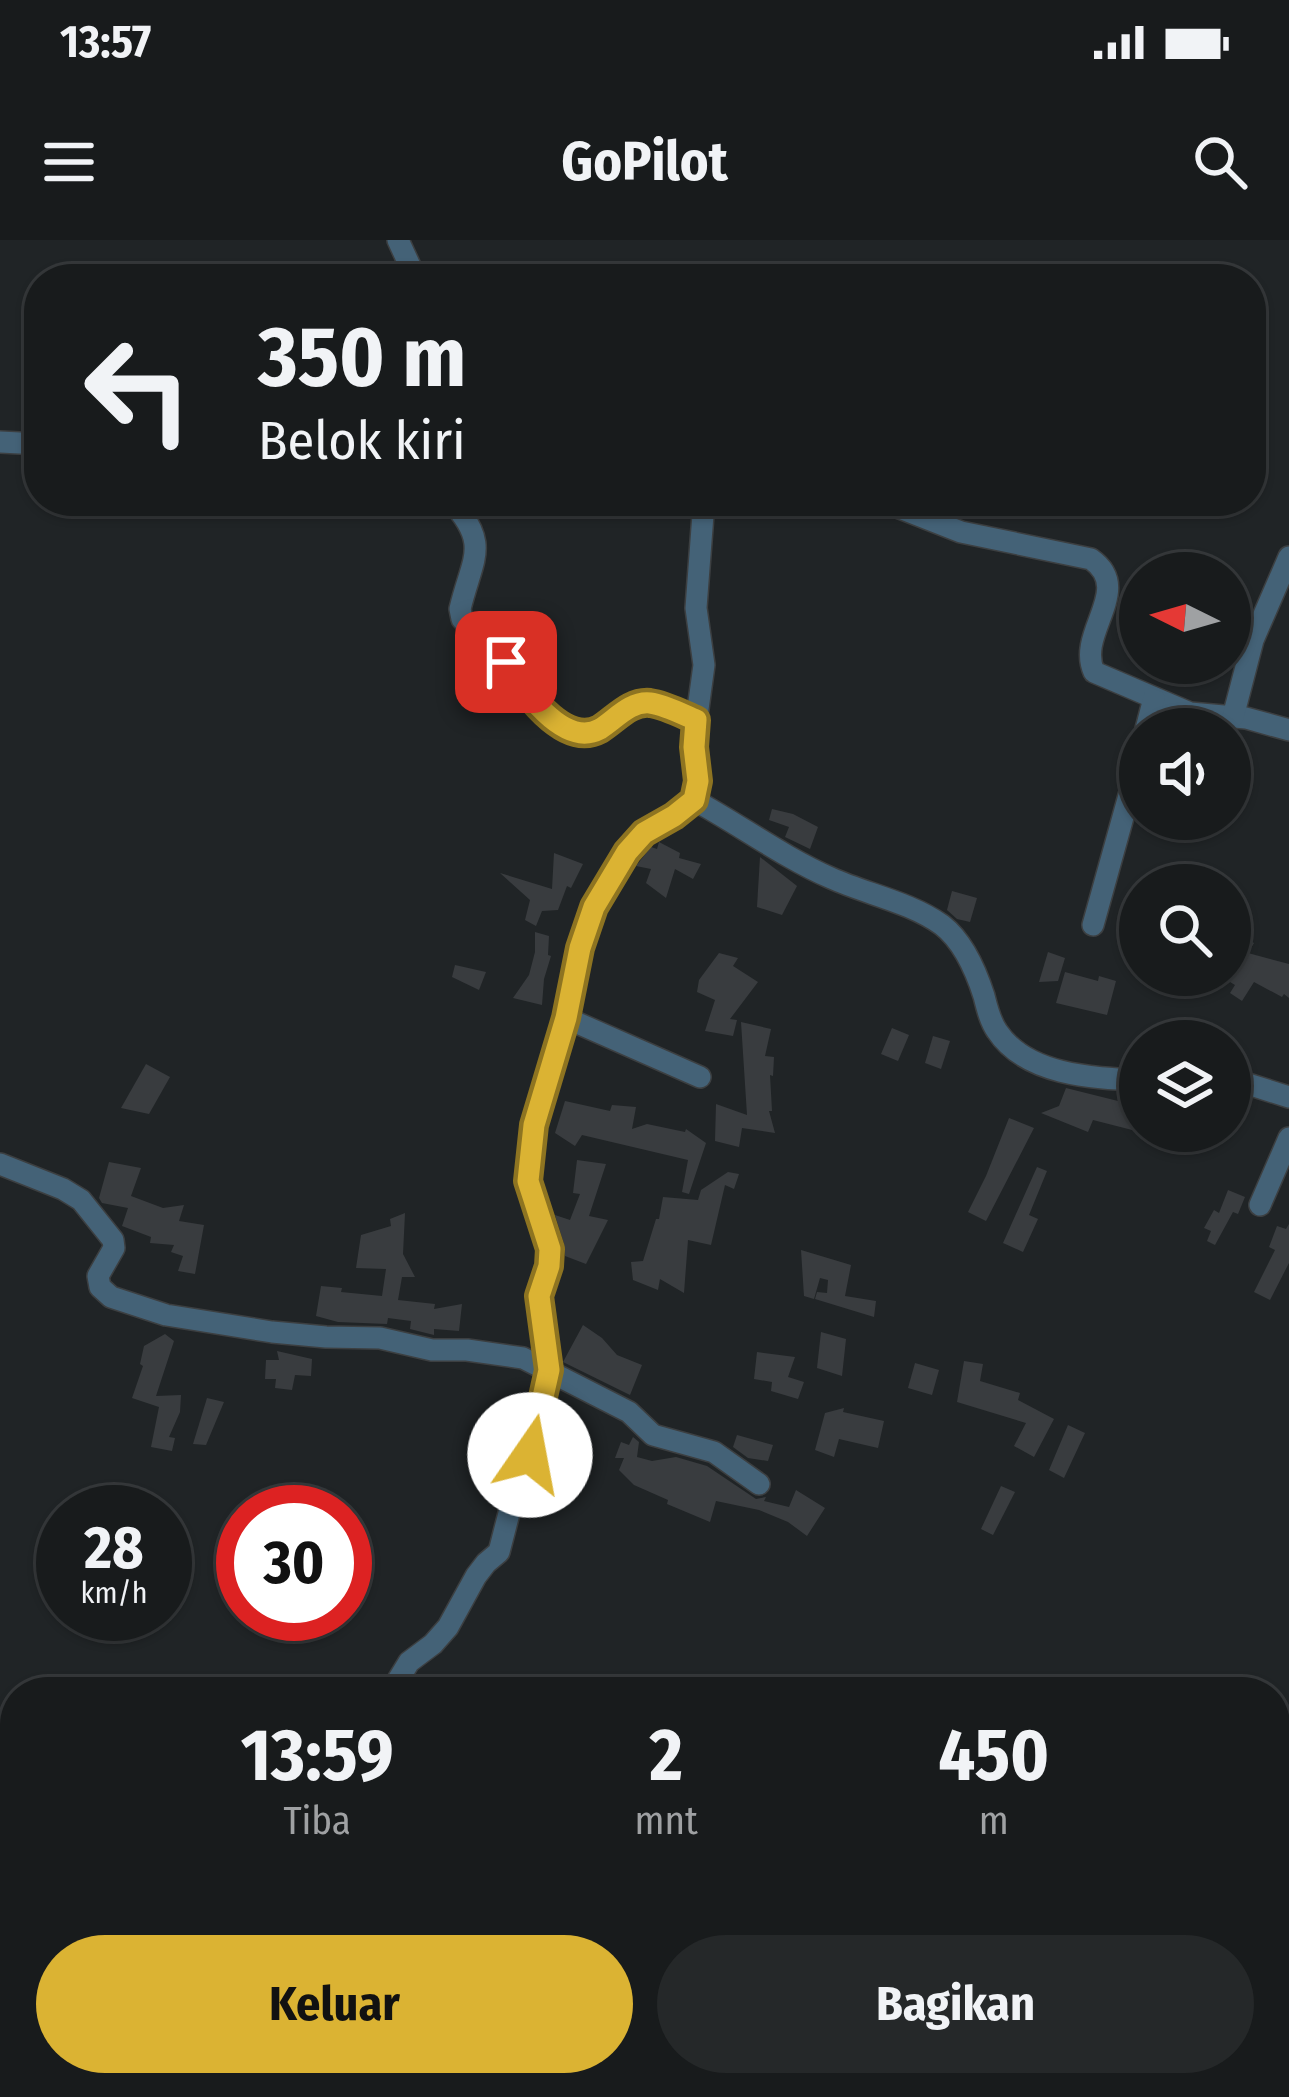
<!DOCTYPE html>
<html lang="id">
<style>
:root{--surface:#181b1c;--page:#252829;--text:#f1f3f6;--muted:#9fa1a3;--line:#36393b;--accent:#dbb333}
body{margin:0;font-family:"Fira Sans Condensed",sans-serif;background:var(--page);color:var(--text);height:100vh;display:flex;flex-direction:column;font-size:45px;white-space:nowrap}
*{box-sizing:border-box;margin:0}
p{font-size:39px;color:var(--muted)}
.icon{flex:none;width:66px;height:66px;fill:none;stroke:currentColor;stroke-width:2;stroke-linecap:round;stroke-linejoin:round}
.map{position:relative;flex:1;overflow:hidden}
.panel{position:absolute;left:0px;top:1437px;width:1290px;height:420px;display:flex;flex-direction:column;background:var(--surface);border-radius:48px 48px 0 0;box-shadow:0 3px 9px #0004,0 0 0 3px var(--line)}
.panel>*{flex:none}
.banner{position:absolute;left:24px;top:24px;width:1242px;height:252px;border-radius:48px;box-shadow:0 3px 9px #0004,0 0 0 3px var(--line);background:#181b1c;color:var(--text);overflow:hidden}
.needle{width:78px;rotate:275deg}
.fabs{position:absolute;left:1119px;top:312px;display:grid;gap:24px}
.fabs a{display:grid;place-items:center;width:132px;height:132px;border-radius:50%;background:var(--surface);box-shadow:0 3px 9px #0004,0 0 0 3px var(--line);font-size:60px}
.speed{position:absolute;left:36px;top:1245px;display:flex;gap:24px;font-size:60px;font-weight:700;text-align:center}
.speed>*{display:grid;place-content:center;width:156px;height:156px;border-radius:50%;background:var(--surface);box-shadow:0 3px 9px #0004,0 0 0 3px var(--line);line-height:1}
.speed small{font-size:30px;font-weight:400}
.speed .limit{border:18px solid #d22;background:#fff;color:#111}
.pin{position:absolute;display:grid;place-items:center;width:102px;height:102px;color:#fff;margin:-51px;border-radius:24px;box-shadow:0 6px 18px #0006}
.me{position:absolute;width:132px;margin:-66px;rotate:12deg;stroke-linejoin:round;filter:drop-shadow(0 0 9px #0008)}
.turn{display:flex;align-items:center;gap:42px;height:252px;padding:0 36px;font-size:54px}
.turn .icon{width:156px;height:156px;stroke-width:2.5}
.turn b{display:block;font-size:84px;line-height:102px}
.eta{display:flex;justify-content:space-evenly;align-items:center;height:204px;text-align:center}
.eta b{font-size:72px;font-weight:700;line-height:84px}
.button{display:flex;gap:24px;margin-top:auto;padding:24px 36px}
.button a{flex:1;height:138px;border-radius:72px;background:var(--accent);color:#111;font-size:48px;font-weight:700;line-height:138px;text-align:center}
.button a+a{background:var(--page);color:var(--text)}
.status{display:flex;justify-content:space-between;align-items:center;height:84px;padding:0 60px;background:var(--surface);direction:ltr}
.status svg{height:33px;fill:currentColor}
header{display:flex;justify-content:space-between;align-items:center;height:156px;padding:0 36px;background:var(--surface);font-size:54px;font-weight:700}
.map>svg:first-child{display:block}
.building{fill:#393c3f}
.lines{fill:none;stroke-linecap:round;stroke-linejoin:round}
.minor-casing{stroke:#3c3f41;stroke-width:24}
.minor{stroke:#446277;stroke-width:21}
.route-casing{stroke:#8e7421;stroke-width:30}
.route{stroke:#dbb333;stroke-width:21}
</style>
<div class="status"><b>13:57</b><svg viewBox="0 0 49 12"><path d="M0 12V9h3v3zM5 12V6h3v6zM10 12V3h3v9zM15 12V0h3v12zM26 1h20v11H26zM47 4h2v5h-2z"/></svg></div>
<header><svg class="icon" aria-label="menu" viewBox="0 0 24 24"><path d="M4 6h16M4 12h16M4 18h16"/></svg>GoPilot<svg class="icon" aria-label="search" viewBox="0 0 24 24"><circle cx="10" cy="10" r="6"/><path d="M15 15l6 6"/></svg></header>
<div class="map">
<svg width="1289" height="1857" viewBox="0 0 1289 1857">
<rect width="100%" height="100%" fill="#202426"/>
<g class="building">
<path d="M772,569L793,574L818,587L810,609L785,597L789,587L769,580Z"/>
<path d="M659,602L680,613L679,618L701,624L693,639L675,629L666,658L646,643L651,629L636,626L651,607L657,609Z"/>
<path d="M554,613L583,624L571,648L567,646L558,670L542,671L536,686L525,680L530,660L500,633L552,649Z"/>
<path d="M760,617L797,646L782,675L757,667Z"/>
<path d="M952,651L977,658L970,682L957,679L947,670Z"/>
<path d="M535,692L549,696L548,715L551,716L544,739L542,765L513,758L529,735L535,712Z"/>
<path d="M1237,694L1254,703L1248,713L1289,724V758L1284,754L1282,757L1254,742L1242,761L1230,753L1235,745L1230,742V707Z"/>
<path d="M1048,712L1065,718L1058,741L1039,742Z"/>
<path d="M719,713L738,718L733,726L758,742L730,779L737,780L733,796L705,791L715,760L697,752L699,740Z"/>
<path d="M455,725L486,732L479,750L452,737Z"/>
<path d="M1065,732L1098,741L1099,736L1116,741L1107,775L1056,763Z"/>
<path d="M741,782L771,789L765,816L774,817L773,836L770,835L772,871H769L775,893L742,888L739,907L715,901L716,864L747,875Z"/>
<path d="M892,788L909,795L898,821L881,814Z"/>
<path d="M933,796L950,801L941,829L925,823Z"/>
<path d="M146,824L170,837L149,874L121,868Z"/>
<path d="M1066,848L1126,863L1125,869L1140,871V892L1093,880L1088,892L1041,873L1059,866Z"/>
<path d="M565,861L610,871L612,865L636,867L632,889L647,884L685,892L686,889L706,903L689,954L682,952L688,920L582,895L575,906L555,893Z"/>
<path d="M1009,878L1034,888L986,981L968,972L986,936Z"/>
<path d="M577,920L606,924L589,976L608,980L586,1024L565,1016L564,1004L555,975L570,980L580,954L573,953Z"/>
<path d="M109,922L141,928L131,956L163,968L184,965L179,981L204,985L195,1034L178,1031L183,1016L171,1012L174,1005L150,1003L151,997L122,986L128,968L102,963L99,958Z"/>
<path d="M1037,927L1047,931L1029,975L1038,979L1023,1012L1003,1003Z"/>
<path d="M728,932L739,934L734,949L725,945L711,1005L688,1000L684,1053L660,1039L658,1050L633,1040L631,1022L643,1021L656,979H659L663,957L698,960L701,950Z"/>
<path d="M1228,950L1245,957L1238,974L1233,972L1215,1005L1207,1001L1211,991L1204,988L1214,970L1219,973Z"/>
<path d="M405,973L403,1014L415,1037H402L398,1060L435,1064L434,1069L462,1064L459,1091L434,1089V1095L410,1089L411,1081L388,1078L387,1084L338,1082L316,1076L321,1046L342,1048L341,1052L382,1056L386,1029L356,1028L361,995L391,986L390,979Z"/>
<path d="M1289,984V1023L1270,1060L1254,1052L1275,1010L1269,1007L1277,986L1286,989Z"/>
<path d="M801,1010L851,1025L845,1056L876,1061L874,1077L815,1059L817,1052L827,1053L828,1040L820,1038L814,1059L804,1056Z"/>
<path d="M583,1085L602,1098L617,1115L642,1125L630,1155L563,1122Z"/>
<path d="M821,1092L846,1099L842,1136L817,1128Z"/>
<path d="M165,1094L174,1101L156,1156L181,1155L180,1172L169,1197L175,1198L172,1211L151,1207L159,1167L132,1158L143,1126L140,1124L144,1106Z"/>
<path d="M277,1111L312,1119L311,1136L295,1135L292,1150L275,1148L276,1139H265L266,1120H279Z"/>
<path d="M757,1112L795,1117L788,1137L804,1142L798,1159L771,1151L772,1142L754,1139Z"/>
<path d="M964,1121L983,1124L980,1141L1020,1153L1018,1160L1054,1179L1034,1217L1014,1206L1026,1183L957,1162Z"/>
<path d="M915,1123L939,1130L932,1155L908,1148Z"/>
<path d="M207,1158L224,1162L206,1205L193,1204Z"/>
<path d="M844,1168L843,1172L884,1181L878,1208L839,1199L834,1217L815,1210L825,1173Z"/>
<path d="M1068,1185L1085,1193L1064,1238L1049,1230Z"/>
<path d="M737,1195L773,1205L768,1221L748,1218L733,1207Z"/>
<path d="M633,1197L639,1202L637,1217L652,1221L676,1217L707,1226L756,1259L766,1257L764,1261L789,1267L796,1250L825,1268L807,1296L788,1282L759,1270L716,1261L710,1282L667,1264L668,1260L634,1245L619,1230L624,1218H615L621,1202L629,1205Z"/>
<path d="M1001,1246L1015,1252L993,1295L981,1289Z"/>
</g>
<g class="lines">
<defs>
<g id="minor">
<path d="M398,0L416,39"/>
<path d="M0,202L39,204"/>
<path d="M451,261C491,305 472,318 460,369L462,379L467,384L497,406L534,464L572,490L584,494L596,492L632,466L648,463L696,480"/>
<path d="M882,261L961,292L1091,319C1135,350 1076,392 1094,432L1190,473L1246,478L1289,490"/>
<path d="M1233,477L1253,400L1289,317"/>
<path d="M1146,489L1154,458"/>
<path d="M694,560C740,585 783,617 831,638C866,654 910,662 942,685C964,702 976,731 984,756C987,768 990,781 997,791C1026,835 1091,838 1140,840"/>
<path d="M1093,685L1140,516"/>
<path d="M566,778L700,837"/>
<path d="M1230,842L1251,845L1289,857"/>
<path d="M0,924L63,949L81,960L113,1000L114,1008L98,1036L100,1047L111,1057L166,1075L272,1092L326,1097L380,1098L432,1110H467L523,1118L629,1172L653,1195L714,1212L759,1244"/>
<path d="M1260,965L1289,898"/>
<path d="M395,1445L409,1422L433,1404L448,1387L476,1336L486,1323L499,1312L515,1250L530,1215L549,1130L539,1056L549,1026L550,1009L528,941L534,885L566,778L580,708L594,667L627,612L644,593L674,576L694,560L698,541L695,491L704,425L696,368L704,261"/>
<path d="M933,1842L935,1857"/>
</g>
</defs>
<use href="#minor" class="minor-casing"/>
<use href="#minor" class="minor"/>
</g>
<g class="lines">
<defs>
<path id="route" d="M506,422C522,448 563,509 600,489C616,479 630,461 650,463C665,465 682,474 696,480L694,507L698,541L694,560L674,576L644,593L627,612L594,667L580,708L566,778L534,885L528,941L550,1009L549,1026L539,1056L549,1130L530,1215"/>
</defs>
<use href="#route" class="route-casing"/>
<use href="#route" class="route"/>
</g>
</svg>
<div class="fabs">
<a><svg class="needle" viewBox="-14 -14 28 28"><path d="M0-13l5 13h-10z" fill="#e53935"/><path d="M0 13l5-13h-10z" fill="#9fa1a3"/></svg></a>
<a><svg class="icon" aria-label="sound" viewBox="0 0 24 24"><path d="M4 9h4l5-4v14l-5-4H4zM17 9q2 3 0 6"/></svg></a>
<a><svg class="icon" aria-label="search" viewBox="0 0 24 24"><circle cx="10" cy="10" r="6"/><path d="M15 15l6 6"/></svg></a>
<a><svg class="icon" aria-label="layers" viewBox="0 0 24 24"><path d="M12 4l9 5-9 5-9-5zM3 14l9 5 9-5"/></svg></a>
</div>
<div class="speed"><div>28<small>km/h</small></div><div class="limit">30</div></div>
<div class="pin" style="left:506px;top:422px;background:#d93025"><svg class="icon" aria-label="arrive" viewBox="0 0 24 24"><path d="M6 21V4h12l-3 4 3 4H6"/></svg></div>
<svg class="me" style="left:530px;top:1215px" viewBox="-20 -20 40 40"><circle r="19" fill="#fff"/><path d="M0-13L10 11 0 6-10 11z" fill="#dbb333"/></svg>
<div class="banner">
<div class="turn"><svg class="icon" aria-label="left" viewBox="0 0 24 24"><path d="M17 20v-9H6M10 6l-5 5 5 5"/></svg><div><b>350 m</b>Belok kiri</div></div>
</div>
<section class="panel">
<div class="eta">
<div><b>13:59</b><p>Tiba</p></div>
<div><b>2</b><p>mnt</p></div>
<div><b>450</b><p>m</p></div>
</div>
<div class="button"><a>Keluar</a><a>Bagikan</a></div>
</section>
</div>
